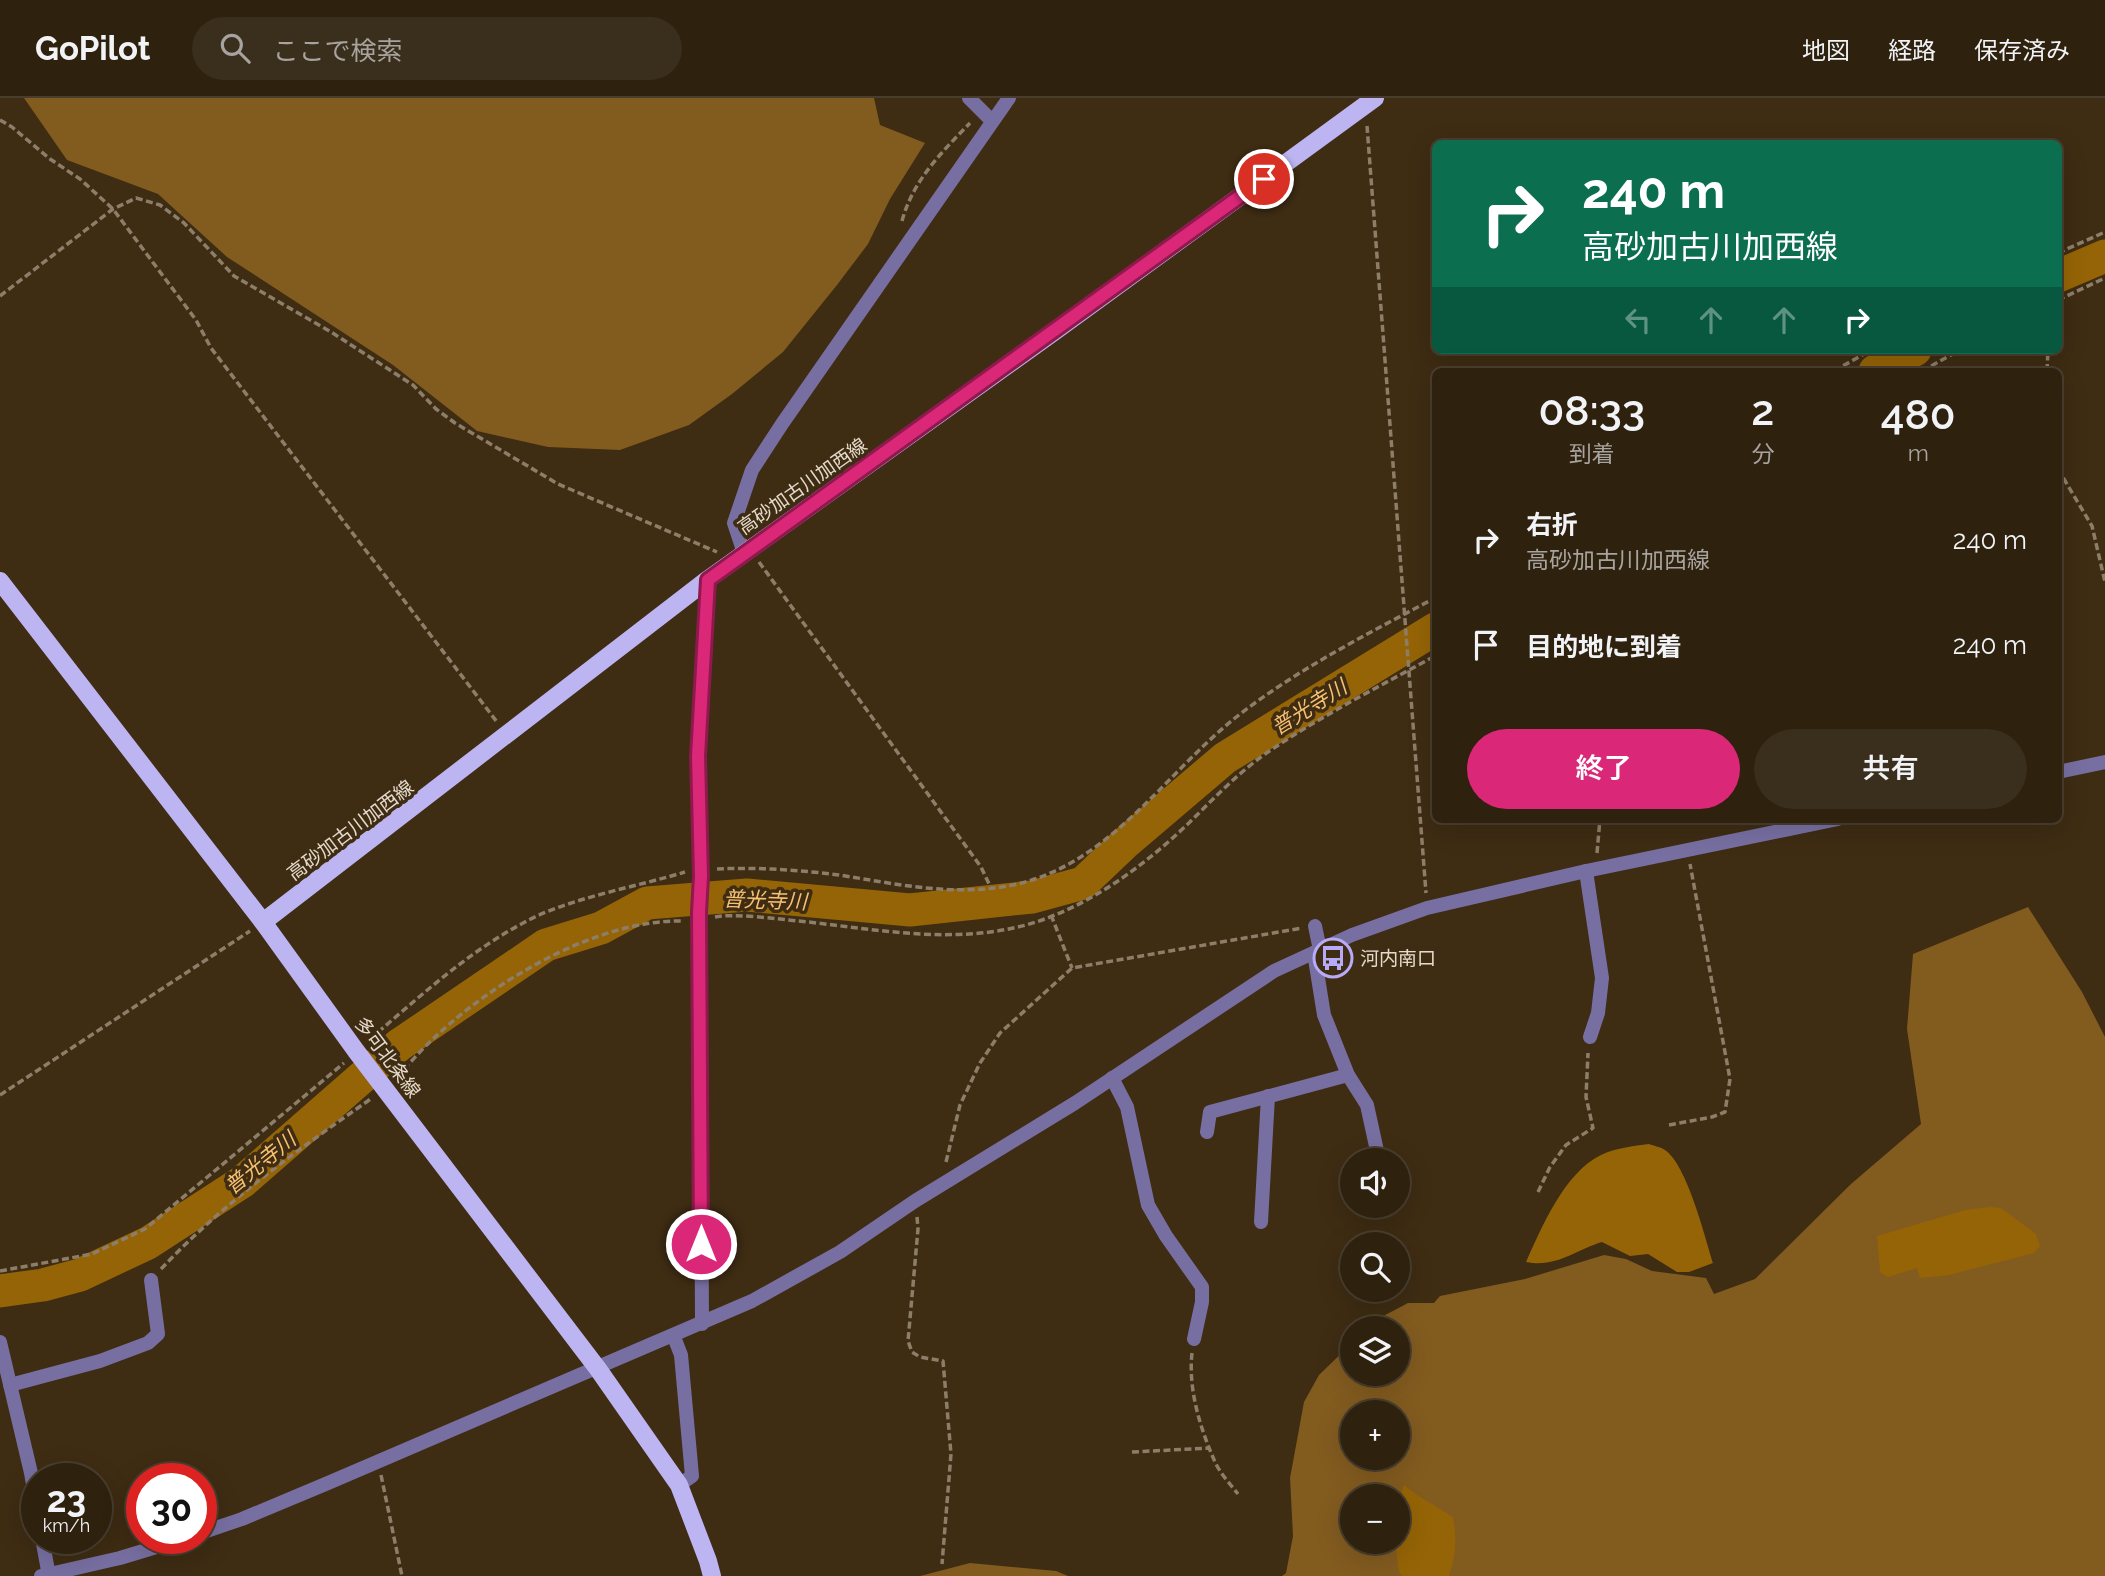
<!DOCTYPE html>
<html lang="ja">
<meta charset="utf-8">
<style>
:root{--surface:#2e210e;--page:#3a2e1c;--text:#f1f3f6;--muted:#a7a39e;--line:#493e2e;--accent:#db2777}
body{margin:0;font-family:Raleway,"Noto Sans JP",sans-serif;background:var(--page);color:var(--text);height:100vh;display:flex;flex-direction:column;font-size:26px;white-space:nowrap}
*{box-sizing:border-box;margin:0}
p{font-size:23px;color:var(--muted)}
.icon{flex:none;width:38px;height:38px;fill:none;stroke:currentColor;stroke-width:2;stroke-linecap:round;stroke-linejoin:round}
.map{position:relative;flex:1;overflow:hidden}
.side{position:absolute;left:1432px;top:270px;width:630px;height:455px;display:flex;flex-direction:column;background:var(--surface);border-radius:10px;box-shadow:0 7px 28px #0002,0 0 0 2px var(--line)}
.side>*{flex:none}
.hud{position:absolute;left:1432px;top:42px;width:630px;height:214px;border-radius:10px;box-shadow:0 7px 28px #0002,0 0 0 2px var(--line);background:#0b6e4f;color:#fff;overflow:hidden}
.tools{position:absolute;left:1340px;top:1050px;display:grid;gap:14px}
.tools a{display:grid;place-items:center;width:70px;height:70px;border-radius:50%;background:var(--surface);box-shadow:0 7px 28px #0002,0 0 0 2px var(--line);font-size:35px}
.speed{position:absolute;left:21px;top:1365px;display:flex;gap:14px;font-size:35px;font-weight:700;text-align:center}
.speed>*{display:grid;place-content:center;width:91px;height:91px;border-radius:50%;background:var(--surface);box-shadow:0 7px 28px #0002,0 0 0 2px var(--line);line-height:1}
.speed small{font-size:18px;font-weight:400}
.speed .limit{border:10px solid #d22;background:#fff;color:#111}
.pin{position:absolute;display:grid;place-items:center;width:60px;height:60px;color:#fff;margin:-30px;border:4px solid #fff;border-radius:50%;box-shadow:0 2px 7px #0007}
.me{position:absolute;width:77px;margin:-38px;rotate:0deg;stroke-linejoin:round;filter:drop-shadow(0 0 5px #0008)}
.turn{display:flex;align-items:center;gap:24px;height:147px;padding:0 35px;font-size:32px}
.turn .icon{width:91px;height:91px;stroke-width:2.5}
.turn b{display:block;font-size:49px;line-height:60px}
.lanes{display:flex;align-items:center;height:66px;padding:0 35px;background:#0003;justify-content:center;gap:35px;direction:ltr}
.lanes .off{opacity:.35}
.eta{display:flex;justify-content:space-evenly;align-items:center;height:119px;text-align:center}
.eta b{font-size:42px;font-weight:600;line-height:49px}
.button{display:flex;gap:14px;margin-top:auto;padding:14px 35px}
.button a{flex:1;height:80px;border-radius:42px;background:var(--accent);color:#fff;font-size:28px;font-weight:600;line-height:80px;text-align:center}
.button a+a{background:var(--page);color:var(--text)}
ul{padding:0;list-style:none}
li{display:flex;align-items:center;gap:21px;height:105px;padding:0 35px}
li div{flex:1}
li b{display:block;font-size:26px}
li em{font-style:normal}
header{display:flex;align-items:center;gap:42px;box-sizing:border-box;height:98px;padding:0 35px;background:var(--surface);border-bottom:2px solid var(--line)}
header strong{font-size:33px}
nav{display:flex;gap:38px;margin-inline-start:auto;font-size:24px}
.search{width:490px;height:63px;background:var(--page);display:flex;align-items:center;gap:18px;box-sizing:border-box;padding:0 24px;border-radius:38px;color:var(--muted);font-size:26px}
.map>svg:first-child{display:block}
.forest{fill:#825b1f;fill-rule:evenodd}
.water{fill:#956406}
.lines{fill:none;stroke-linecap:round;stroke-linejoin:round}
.river{stroke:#956406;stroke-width:33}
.path{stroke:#8d7e6a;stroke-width:3.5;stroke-dasharray:7 3.5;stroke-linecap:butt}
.minor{stroke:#776fa1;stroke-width:14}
.tertiary{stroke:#776fa1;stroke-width:14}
.primary{stroke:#bdb4f2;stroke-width:18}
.route-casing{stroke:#8e194d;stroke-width:18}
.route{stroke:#db2777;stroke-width:12}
.labels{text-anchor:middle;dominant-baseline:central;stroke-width:7;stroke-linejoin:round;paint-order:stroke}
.street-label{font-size:19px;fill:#e5dacb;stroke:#3e2c13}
.poi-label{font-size:19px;fill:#e5dacb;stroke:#3e2c13;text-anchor:start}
.water-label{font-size:21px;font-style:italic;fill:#f7c072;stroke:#3e2c13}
</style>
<header>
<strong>GoPilot</strong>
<div class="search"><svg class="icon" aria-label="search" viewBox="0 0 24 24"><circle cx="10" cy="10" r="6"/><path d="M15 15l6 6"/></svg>ここで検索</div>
<nav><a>地図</a><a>経路</a><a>保存済み</a></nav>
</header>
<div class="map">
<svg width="2105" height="1478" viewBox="0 0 2105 1478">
<rect width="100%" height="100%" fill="#3e2c13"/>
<g class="forest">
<path d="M24,0H874L880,27L925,45L890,101L868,146L837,187L783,254L732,296L689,327L620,352L548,349L477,333L393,267L227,159L158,96L67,62Z"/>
<path d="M2028,809L2082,894L2105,939V1478H1282L1286,1475L1293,1438L1290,1380L1304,1304L1319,1277L1353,1244V1276H1398V1230H1366L1372,1224L1408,1205H1434L1440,1198L1525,1181L1604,1157L1626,1161L1652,1173L1706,1180L1714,1196L1755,1181L1851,1086L1921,1026L1907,931L1913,856ZM1353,1314H1398V1360H1353ZM1353,1398H1398V1444H1353Z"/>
<path d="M970,1465L1056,1473L1068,1478H920Z"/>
</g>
<g class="water">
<path d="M1649,1046C1654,1048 1661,1049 1665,1052C1687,1067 1705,1139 1713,1165L1689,1174H1677L1648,1156L1630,1158L1602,1144C1575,1152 1557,1170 1526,1164C1542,1129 1564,1075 1601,1057C1616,1050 1633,1048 1649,1046Z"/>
<path d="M1990,1109L2001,1110L2036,1136L2040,1148L2034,1155L1949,1177L1920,1180L1917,1170L1888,1179L1880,1174L1877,1138L1965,1112Z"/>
<path d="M1404,1387L1417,1397L1453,1419C1457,1440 1456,1458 1449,1478H1402L1399,1474L1395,1444H1398V1404Z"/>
</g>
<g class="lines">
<g class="river">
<path d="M2058,178L2105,158"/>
<path d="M1875,273L1915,252"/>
<path d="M0,1193L43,1187L80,1177L148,1145L242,1084L399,947L546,847L601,830L647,805L747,797L910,812L1032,799L1083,785L1124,746L1225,660L1435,531"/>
</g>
<g class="path">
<path d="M0,22L12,29L50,61L80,81L113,111L196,222L211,250L497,624"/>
<path d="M1367,28L1426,795"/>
<path d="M902,123C913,82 942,54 970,25"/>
<path d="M2058,155L2105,134"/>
<path d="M0,198L113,111L136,100L160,107L184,125L234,178L331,234L413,287L436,311L455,325L558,386L717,454"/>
<path d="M2058,202L2105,180"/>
<path d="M1834,273L1871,252"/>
<path d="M1922,273L1960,252"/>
<path d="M2047,273L2048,252"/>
<path d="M2058,371L2092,428L2105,484"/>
<path d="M759,464L981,769L991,790"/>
<path d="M1597,755L1600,721"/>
<path d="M717,771C757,769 800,772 839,777C897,786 954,799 1013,787C1109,767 1163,678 1235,620C1296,572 1367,536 1435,500"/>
<path d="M1051,817L1072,870"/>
<path d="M715,819C735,815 777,821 799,823C875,831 951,847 1026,827C1091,809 1151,763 1198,716C1219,695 1240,674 1265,656C1319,619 1378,589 1435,558"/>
<path d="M370,941C423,896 474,848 537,818C581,798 639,788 685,774"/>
<path d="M397,979C409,966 421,952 434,940C494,883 598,821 683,823"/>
<path d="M0,997L250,833"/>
<path d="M1669,1027L1712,1019L1725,1014L1730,981L1690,766"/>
<path d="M946,1064L960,1007L980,965L1000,935L1072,870L1302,830"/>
<path d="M1538,1094L1550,1069L1566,1047L1593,1030L1586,999L1588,955"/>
<path d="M917,1119L918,1131L908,1243L912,1254L920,1259L943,1263L951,1356L942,1466"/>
<path d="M161,1171C223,1105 299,1051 372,1000"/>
<path d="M0,1173L92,1156L145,1131L344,965"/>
<path d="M1192,1255C1188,1291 1200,1330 1215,1364C1220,1375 1230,1386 1238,1396"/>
<path d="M1132,1354L1210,1350"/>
<path d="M381,1377L402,1478"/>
</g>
<g class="minor">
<path d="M969,0L992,23"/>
<path d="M744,455L734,425L752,372L782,326L1009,0"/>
<path d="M2058,674L2105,664"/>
<path d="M1586,773L1602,880L1598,915L1590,939"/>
<path d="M1315,828L1320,852"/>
<path d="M1314,855L1324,917L1348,977L1367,1007L1379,1062"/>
<path d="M1112,980L1127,1009L1148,1107L1166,1138L1202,1189V1204L1194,1241"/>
<path d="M1207,1034L1210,1014L1348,977"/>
<path d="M1261,1124L1268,998"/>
<path d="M702,1226L700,819L701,778L698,658L707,482"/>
<path d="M674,1239L681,1257L692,1378L679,1387"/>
<path d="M10,1287L100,1263L148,1245L158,1236L151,1182"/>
<path d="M201,1435L242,1421L328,1385L752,1203L840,1154L915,1103L1075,1005L1274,873L1352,837L1427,810L1586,773L1838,721"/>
<path d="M41,1478L120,1460L186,1440"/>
</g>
<g class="tertiary">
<path d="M0,1244L31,1375L37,1408"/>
<path d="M42,1440L49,1478"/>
</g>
<g class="primary">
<path d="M0,483L263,824L356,953L598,1271L679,1387L708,1463L712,1478"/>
<path d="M263,824L707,482L1054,234L1375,0"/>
</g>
</g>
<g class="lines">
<defs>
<path id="route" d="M701,1146L699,814L701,778L698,658L708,482L1264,81"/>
</defs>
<use href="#route" class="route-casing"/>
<use href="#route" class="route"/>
</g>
<defs>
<symbol id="bus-ring" viewBox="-11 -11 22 22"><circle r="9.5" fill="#3e2c13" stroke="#b7abf8" stroke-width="1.5"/><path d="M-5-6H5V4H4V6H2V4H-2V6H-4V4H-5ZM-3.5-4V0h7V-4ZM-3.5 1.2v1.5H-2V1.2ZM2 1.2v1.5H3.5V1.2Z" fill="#b7abf8"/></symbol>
</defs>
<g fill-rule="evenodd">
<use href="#bus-ring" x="1311" y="838" width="44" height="44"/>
</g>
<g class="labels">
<g class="street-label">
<text transform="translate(802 388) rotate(-35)">高砂加古川加西線</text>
<text transform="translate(350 732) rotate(-37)">高砂加古川加西線</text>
<text transform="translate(388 959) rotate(53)">多可北条線</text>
</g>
<g class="poi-label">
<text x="1360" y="860">河内南口</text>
</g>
<g class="water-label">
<text transform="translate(1309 609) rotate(-32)">普光寺川</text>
<text transform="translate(765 802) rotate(2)">普光寺川</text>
<text transform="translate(260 1065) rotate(-39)">普光寺川</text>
</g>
</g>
</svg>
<div class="tools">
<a><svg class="icon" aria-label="sound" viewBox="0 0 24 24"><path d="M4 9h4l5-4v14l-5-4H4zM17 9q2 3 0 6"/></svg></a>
<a><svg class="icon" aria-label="search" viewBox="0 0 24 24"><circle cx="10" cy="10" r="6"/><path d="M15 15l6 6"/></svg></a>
<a><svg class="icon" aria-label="layers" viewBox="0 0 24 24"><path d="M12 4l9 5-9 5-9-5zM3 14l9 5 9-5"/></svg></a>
<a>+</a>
<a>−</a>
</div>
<div class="speed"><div>23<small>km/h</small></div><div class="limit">30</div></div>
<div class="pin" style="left:1264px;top:81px;background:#d93025"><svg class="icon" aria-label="arrive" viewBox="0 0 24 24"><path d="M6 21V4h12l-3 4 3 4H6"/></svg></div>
<svg class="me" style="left:701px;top:1146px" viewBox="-20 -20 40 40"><circle r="17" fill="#db2777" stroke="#fff" stroke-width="3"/><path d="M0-11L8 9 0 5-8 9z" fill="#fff"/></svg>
<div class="hud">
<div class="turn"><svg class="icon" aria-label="right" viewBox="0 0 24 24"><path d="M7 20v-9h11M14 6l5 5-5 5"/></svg><div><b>240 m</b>高砂加古川加西線</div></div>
<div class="lanes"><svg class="icon off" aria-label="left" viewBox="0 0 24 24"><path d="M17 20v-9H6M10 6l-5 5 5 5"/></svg><svg class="icon off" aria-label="ahead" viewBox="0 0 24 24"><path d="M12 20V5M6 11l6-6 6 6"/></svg><svg class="icon off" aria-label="ahead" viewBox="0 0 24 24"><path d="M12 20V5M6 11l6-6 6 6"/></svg><svg class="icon" aria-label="right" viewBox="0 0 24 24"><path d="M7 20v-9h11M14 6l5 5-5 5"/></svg></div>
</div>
<section class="side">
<div class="eta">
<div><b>08:33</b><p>到着</p></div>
<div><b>2</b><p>分</p></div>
<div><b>480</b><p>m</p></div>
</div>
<ul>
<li><svg class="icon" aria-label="right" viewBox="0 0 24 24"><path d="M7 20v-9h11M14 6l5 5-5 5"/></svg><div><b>右折</b><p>高砂加古川加西線</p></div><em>240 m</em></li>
<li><svg class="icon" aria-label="arrive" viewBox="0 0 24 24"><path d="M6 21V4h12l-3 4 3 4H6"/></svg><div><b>目的地に到着</b></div><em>240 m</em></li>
</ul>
<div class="button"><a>終了</a><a>共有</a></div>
</section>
</div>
